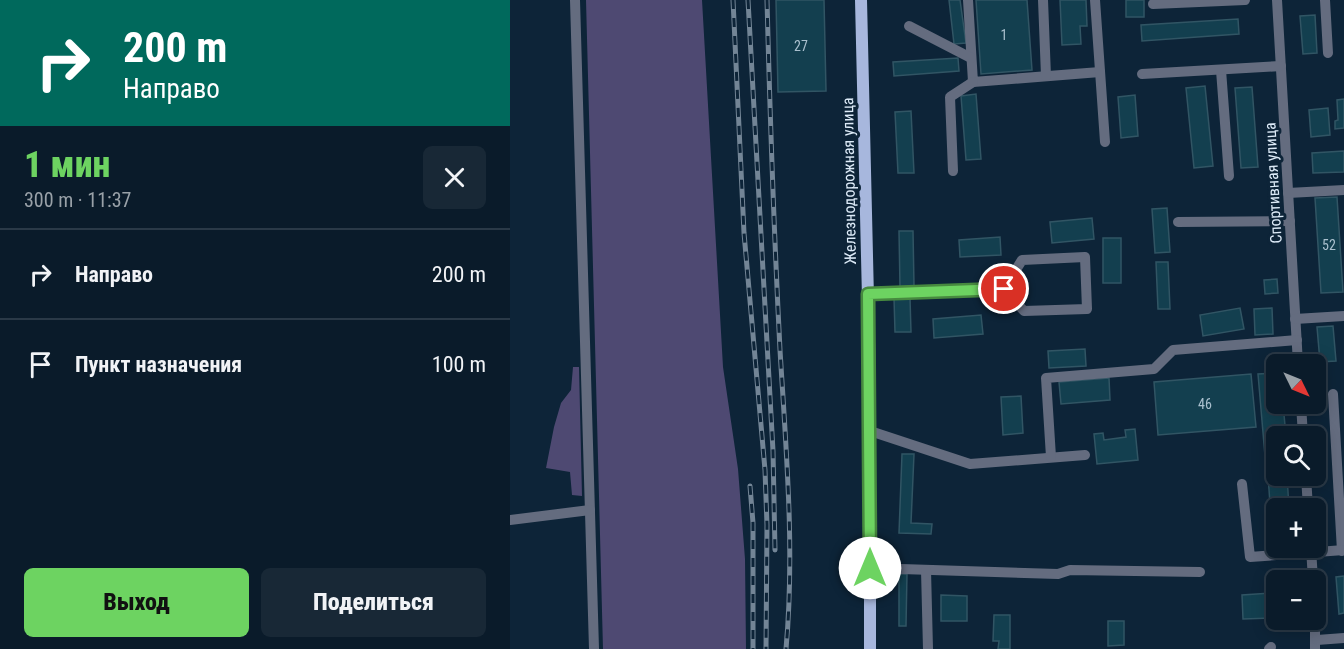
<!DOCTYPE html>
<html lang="ru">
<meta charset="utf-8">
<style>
:root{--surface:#0a1b2a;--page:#182836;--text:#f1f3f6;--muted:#99a1a8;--line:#2a3947;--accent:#6dd361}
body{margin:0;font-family:"Roboto Condensed",sans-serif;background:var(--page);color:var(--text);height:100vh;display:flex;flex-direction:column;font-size:22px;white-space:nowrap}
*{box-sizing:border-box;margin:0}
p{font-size:20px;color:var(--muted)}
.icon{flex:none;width:33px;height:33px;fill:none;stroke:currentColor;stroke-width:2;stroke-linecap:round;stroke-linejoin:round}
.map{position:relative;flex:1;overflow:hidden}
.side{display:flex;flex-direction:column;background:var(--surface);width:510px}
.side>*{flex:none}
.hud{background:#00695c;color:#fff;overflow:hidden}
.needle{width:39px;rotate:133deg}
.buttons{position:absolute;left:756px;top:354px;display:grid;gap:12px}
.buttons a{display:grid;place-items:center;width:60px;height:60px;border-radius:9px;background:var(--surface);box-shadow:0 3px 15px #0003,0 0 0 2px var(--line);font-size:30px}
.pin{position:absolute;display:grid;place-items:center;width:51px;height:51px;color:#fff;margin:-26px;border:3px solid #fff;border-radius:50%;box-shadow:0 2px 6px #0007}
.me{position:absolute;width:66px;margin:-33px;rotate:0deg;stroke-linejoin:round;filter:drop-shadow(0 0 4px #0008)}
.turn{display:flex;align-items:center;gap:21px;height:126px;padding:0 24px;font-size:27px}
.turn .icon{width:78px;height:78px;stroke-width:2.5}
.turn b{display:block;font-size:42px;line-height:51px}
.round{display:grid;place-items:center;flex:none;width:63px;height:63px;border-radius:9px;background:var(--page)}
.summary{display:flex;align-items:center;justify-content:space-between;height:102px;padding:0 24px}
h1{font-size:36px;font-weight:800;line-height:45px;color:var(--accent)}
.cta{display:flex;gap:12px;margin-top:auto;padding:12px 24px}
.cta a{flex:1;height:69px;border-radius:9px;background:var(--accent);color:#111;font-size:24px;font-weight:800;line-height:69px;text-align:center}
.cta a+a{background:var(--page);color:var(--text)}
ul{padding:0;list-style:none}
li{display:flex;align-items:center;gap:18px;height:90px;padding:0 24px;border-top:2px solid var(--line)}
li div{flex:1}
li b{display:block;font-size:22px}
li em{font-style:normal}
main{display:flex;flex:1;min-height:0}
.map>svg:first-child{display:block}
.forest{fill:#4e4972}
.building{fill:#133f4f;stroke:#315564;stroke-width:1.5}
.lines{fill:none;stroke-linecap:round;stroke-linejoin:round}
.minor{stroke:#646c7f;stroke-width:10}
.major{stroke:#a7b7dd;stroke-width:12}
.rail-casing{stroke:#738596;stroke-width:5}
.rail{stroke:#0d2438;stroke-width:3;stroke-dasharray:9;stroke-linecap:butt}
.route-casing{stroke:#47893f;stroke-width:15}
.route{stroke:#6dd361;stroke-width:10}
.labels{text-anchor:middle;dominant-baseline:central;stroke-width:6;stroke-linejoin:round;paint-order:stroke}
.number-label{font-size:14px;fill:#aac0ce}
.street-label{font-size:16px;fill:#ddebf8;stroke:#0d2438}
</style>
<main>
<section class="side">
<div class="hud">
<div class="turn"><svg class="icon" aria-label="right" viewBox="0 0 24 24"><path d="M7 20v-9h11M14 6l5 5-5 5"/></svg><div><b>200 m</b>Направо</div></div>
</div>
<div class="summary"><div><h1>1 мин</h1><p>300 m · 11:37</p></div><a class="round"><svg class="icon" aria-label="close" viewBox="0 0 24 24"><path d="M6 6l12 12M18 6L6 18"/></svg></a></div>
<ul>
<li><svg class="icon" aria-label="right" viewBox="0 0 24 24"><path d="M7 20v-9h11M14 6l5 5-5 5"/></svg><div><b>Направо</b></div><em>200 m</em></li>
<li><svg class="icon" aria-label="arrive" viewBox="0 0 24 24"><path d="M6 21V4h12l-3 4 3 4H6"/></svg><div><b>Пункт назначения</b></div><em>100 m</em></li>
</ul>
<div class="cta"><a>Выход</a><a>Поделиться</a></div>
</section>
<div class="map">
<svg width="834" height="649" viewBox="0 0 834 649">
<rect width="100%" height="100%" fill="#0d2438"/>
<g class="forest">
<path d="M76,0H192L213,367L228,469L235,559L236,649H93Z"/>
<path d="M63,367H69L72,496L62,495L60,472L36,468L44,427L51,403L61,390Z"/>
</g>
<g class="building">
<path d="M266,0H314L316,91L268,92Z"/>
<path d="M439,0H450L456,43L444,44Z"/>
<path d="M466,0H517L522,70L471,74Z"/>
<path d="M550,0H576L577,26H570L571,44L552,45Z"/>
<rect x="616" y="0" width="18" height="17"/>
<path d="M805,15L807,53L793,54L790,16Z"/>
<path d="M728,19L729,34L632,41L631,25Z"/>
<path d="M448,58L449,71L384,76L383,62Z"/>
<path d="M695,86L703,166L684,168L676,88Z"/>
<path d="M742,87L748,167L731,168L725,88Z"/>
<path d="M466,94L471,159L456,160L451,96Z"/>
<path d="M625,95L628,136L611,138L608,97Z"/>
<path d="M834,99V128L825,129V121L828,120L827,100Z"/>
<path d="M818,108L820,135L801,137L799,110Z"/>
<path d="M401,111L404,173H388L385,112Z"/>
<path d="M834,151V172L803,173L802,153Z"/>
<path d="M827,197L833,292L811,293L805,198Z"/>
<path d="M657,208L660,252L645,253L642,209Z"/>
<path d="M582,218L584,239L542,243L540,222Z"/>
<path d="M389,231H403L404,286L390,287Z"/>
<path d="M490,237L491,255L450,257L449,240Z"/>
<rect x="593" y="238" width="18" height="45"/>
<path d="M646,262H658L660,309H648Z"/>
<path d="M767,279L768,293L755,294L754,280Z"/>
<path d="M384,298H400L401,332H385Z"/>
<path d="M730,308L734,329L693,336L690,315Z"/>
<path d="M762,308L763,334L745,335L744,309Z"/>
<path d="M471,315L473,334L424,338L423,319Z"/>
<path d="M823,326L826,361L810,362L807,327Z"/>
<path d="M575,349L576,366L539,368L538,351Z"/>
<path d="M766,373V404H773L776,436H766V456H755L748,374Z"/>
<path d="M741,374L746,427L648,435L644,382Z"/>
<path d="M599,378L600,400L551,404L549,382Z"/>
<path d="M511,396L513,433L493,435L491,397Z"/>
<path d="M625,429L628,460L587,464L584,434L593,433L594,440L616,437L615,430Z"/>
<path d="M392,454H404L401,523L422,524L421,534L389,533Z"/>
<path d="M766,474L777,476L779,508H766V532L762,533L758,475Z"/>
<path d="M389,574H397L396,626H389Z"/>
<path d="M834,576V613L829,614L826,577Z"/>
<path d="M761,593L762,618L733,619L732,595Z"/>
<path d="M431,595L457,596V621H431Z"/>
<path d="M484,615H500V649H488L489,641H483Z"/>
<path d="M598,621H614V645L598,646Z"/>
</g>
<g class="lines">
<g class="minor">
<path d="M65,0L84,649"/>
<path d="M458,0L463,82L590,72"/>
<path d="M533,0L536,76"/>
<path d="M585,0L595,142"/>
<path d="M767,0L788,364"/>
<path d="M815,0L818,53"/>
<path d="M643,4L735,0"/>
<path d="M399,26L461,58"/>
<path d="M711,70L719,176"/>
<path d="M632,74L771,66"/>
<path d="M443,171L440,97L463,82"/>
<path d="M778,193L834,190"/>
<path d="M668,222L780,221"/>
<path d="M358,294L494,289L514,311L577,309L575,257L512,260L494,289"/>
<path d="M785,319L834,316"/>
<path d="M823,394L832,551"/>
<path d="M791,404L793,436"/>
<path d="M360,431L460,464L575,455"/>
<path d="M541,457L536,378L644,369L663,350L787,340"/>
<path d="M796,476L798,508"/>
<path d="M732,484L740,557L834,550"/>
<path d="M0,520L80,510"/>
<path d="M801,548L803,580"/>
<path d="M360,568L548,574L560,570L690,572"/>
<path d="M416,570L418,649"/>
<path d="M805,620V649"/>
<path d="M807,640L834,638"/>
<path d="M759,649L761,647"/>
</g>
<path class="major" d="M351,0L360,384V649"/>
<defs>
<g id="rail">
<path d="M223,0L234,233L255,470L257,525L256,649"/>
<path d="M238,0L263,451L265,550"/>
<path d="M257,0C260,117 264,233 270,350C276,449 285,550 276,649"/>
<path d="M240,486L243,523V649"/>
</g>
</defs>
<use href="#rail" class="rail-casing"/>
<use href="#rail" class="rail"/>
</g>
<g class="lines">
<defs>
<path id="route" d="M360,568L358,294L494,289"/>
</defs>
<use href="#route" class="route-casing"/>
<use href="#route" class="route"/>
</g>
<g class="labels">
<g class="number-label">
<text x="494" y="35">1</text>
<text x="291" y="46">27</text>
<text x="819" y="245">52</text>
<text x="695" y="404">46</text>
</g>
<g class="street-label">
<text transform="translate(339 181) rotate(-91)">Железнодорожная улица</text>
<text transform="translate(763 183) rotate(-93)">Спортивная улица</text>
</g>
</g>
</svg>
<div class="buttons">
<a><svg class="needle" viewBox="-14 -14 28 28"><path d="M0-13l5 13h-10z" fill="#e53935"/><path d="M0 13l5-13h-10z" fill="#99a1a8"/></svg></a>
<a><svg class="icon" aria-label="search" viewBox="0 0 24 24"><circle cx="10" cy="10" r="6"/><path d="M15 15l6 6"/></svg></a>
<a>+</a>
<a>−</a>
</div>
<div class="pin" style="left:494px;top:289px;background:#d93025"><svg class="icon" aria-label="arrive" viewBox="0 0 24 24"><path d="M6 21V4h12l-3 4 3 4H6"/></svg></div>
<svg class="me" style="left:360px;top:568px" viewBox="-20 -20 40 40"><circle r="19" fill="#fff"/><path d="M0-13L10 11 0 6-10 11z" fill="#6dd361"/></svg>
</div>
</main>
